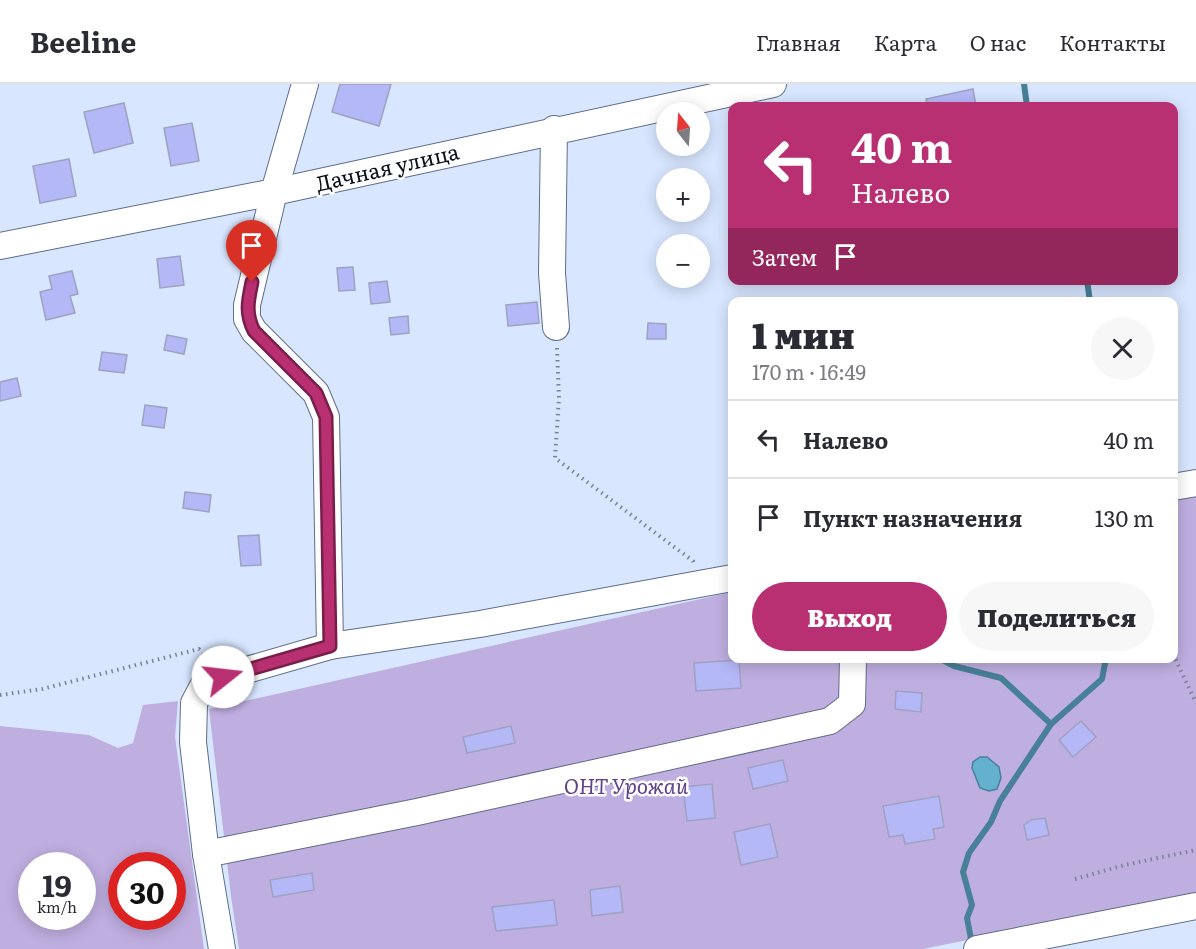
<!DOCTYPE html>
<html lang="ru">
<meta charset="utf-8">
<style>
:root{--surface:#fff;--page:#f7f7f7;--text:#2b2b33;--muted:#7c7c81;--line:#e1e1e2;--accent:#b83071}
body{margin:0;font-family:Literata,serif;background:var(--page);color:var(--text);height:100vh;display:flex;flex-direction:column;font-size:22px;white-space:nowrap}
*{box-sizing:border-box;margin:0}
p{font-size:20px;color:var(--muted)}
.icon{flex:none;width:33px;height:33px;fill:none;stroke:currentColor;stroke-width:2;stroke-linecap:round;stroke-linejoin:round}
.map{position:relative;flex:1;overflow:hidden}
.sheet{position:absolute;left:728px;top:213px;width:450px;height:366px;display:flex;flex-direction:column;background:var(--surface);border-radius:12px;box-shadow:0 3px 15px #0003}
.sheet>*{flex:none}
.guide{position:absolute;left:728px;top:18px;width:450px;height:183px;border-radius:12px;box-shadow:0 3px 15px #0003;background:#b83071;color:#fff;overflow:hidden}
.needle{width:39px;rotate:343deg}
.buttons{position:absolute;left:656px;top:18px;display:grid;gap:12px}
.buttons a{display:grid;place-items:center;width:54px;height:54px;border-radius:50%;background:var(--surface);box-shadow:0 3px 15px #0003;font-size:30px}
.speed{position:absolute;left:18px;top:768px;display:flex;gap:12px;font-size:30px;font-weight:700;text-align:center}
.speed>*{display:grid;place-content:center;width:78px;height:78px;border-radius:50%;background:var(--surface);box-shadow:0 3px 15px #0003;line-height:1}
.speed small{font-size:15px;font-weight:400}
.speed .limit{border:9px solid #d22;background:#fff;color:#111}
.pin{position:absolute;display:grid;place-items:center;width:51px;height:51px;color:#fff;margin:-62px -26px;border-radius:50% 50% 50% 0;rotate:-45deg;box-shadow:0 0 6px #0007}
.pin .icon{rotate:45deg}
.me{position:absolute;width:66px;margin:-33px;rotate:74deg;stroke-linejoin:round;filter:drop-shadow(0 0 4px #0008)}
.turn{display:flex;align-items:center;gap:21px;height:126px;padding:0 24px;font-size:27px}
.turn .icon{width:78px;height:78px;stroke-width:2.5}
.turn b{display:block;font-size:42px;line-height:51px}
.then{display:flex;align-items:center;height:57px;padding:0 24px;background:#0003;gap:12px;font-size:22px}
.round{display:grid;place-items:center;flex:none;width:63px;height:63px;border-radius:32px;background:var(--page)}
.head{display:flex;align-items:center;justify-content:space-between;height:102px;padding:0 24px}
h1{font-size:36px;font-weight:800;line-height:45px}
.cta{display:flex;gap:12px;margin-top:auto;padding:12px 24px}
.cta a{flex:1;height:69px;border-radius:36px;background:var(--accent);color:#fff;font-size:24px;font-weight:800;line-height:69px;text-align:center}
.cta a+a{background:var(--page);color:var(--text)}
ul{padding:0;list-style:none}
li{display:flex;align-items:center;gap:18px;height:78px;padding:0 24px;border-top:2px solid var(--line)}
li div{flex:1}
li b{display:block;font-size:22px}
li em{font-style:normal}
header{display:flex;align-items:center;gap:36px;box-sizing:border-box;height:84px;padding:0 30px;background:var(--surface);border-bottom:2px solid var(--line)}
header strong{font-size:28px}
nav{display:flex;gap:33px;margin-inline-start:auto;font-size:21px}
.map>svg:first-child{display:block}
.green{fill:#bfaee0;fill-rule:evenodd}
.water{fill:#63b0cf;stroke:#488098;stroke-width:1.5}
.lines{fill:none;stroke-linecap:round;stroke-linejoin:round}
.stream{stroke:#488098;stroke-width:6}
.building{fill:#b5b8f7;stroke:#9fa1c1;stroke-width:1.5}
.minor-casing{stroke:#5f6d88;stroke-width:28}
.path{stroke:#798395;stroke-width:4;stroke-dasharray:1.5 4.5;stroke-linecap:butt}
.minor{stroke:#fff;stroke-width:26}
.route-casing{stroke:#781f49;stroke-width:15}
.route{stroke:#b83071;stroke-width:10}
.labels{text-anchor:middle;dominant-baseline:central;stroke-width:5;stroke-linejoin:round;paint-order:stroke}
.street-label{font-size:21px;fill:#0a0f19;stroke:#fff}
.park-label{font-size:21px;font-style:italic;fill:#60428b;stroke:#fff}
</style>
<header>
<strong>Beeline</strong>
<nav><a>Главная</a><a>Карта</a><a>О нас</a><a>Контакты</a></nav>
</header>
<div class="map">
<svg width="1196" height="865" viewBox="0 0 1196 865">
<rect width="100%" height="100%" fill="#d8e6ff"/>
<g class="green">
<path d="M1196,399V810L923,865H239L231,812L209,625L732,508V574H1173V405Z"/>
<path d="M178,617L175,653L204,865H0V642L89,651L118,664L133,659L143,621ZM32,782H82V832H32ZM122,782H172V832H122Z"/>
</g>
<path class="water" d="M980,673H987L999,683L1001,694L997,705L989,707L980,704L972,684L973,678Z"/>
<g class="lines">
<g class="stream">
<path d="M1024,0L1027,22"/>
<path d="M1087,196L1090,218"/>
<path d="M939,574L954,582L1001,594L1051,640"/>
<path d="M972,860L967,834L972,821L963,788L969,769L991,738L1000,717L1051,640L1102,595L1106,574"/>
</g>
</g>
<g class="building">
<path d="M340,0H391L379,42L332,28Z"/>
<path d="M973,5L976,22H927L926,15Z"/>
<path d="M124,19L133,59L94,69L84,28Z"/>
<path d="M192,39L199,77L171,82L164,44Z"/>
<path d="M69,75L76,112L40,119L33,82Z"/>
<path d="M180,172L184,201L160,204L157,175Z"/>
<path d="M353,183L355,206L339,207L337,184Z"/>
<path d="M72,187L78,210L70,212L75,229L46,236L40,208L52,205L49,192Z"/>
<path d="M387,197L390,218L371,220L369,199Z"/>
<path d="M537,218L539,239L508,242L506,221Z"/>
<path d="M408,232L409,249L391,251L389,234Z"/>
<path d="M648,239L666,240V255H647Z"/>
<path d="M167,251L187,255L184,270L164,266Z"/>
<path d="M102,268L127,271L124,289L99,286Z"/>
<path d="M17,294L21,312L0,317V298Z"/>
<path d="M145,321L167,324L164,344L142,341Z"/>
<path d="M185,408L211,411L209,428L183,424Z"/>
<path d="M259,451L261,481L241,482L238,452Z"/>
<path d="M739,576L741,604L696,607L694,579Z"/>
<path d="M896,607L922,609L921,628L895,625Z"/>
<path d="M1081,637L1096,653L1073,673L1059,656Z"/>
<path d="M511,642L515,659L467,669L463,653Z"/>
<path d="M783,676L788,697L753,705L748,684Z"/>
<path d="M712,700L715,734L687,737L683,703Z"/>
<path d="M939,712L944,743L933,745L935,755L905,760L903,751L889,753L883,722Z"/>
<path d="M1045,734L1049,751L1027,756L1024,741L1031,736Z"/>
<path d="M770,740L778,773L741,781L734,748Z"/>
<path d="M312,789L314,806L273,813L270,796Z"/>
<path d="M620,802L623,828L592,832L590,806Z"/>
<path d="M554,816L557,841L496,847L492,823Z"/>
</g>
<g class="lines">
<defs>
<g id="minor">
<path d="M305,0L274,108L247,221V235L254,247L316,309L326,333L330,562"/>
<path d="M554,45L552,189L556,243"/>
<path d="M0,162L274,108L773,0"/>
<path d="M1173,403L1196,399"/>
<path d="M206,770L417,728L830,637L852,620L853,574"/>
<path d="M222,865L206,770L193,658L194,619L203,602L223,593L330,562L480,540L732,494"/>
<path d="M977,865L1196,822"/>
</g>
</defs>
<use href="#minor" class="minor-casing"/>
<g class="path">
<path d="M557,264L559,314L555,374L693,477L694,480"/>
<path d="M1173,570L1196,619"/>
<path d="M0,611L42,605L199,565L208,576"/>
<path d="M1075,795L1125,781L1196,766"/>
</g>
<use href="#minor" class="minor"/>
</g>
<g class="lines">
<defs>
<path id="route" d="M223,593L330,562L326,333L316,309L254,247C245,229 248,217 252,198"/>
</defs>
<use href="#route" class="route-casing"/>
<use href="#route" class="route"/>
</g>
<g class="labels">
<g class="street-label">
<text transform="translate(387 82) rotate(-13)">Дачная улица</text>
</g>
<g class="park-label">
<text x="626" y="700">ОНТ Урожай</text>
</g>
</g>
</svg>
<div class="buttons">
<a><svg class="needle" viewBox="-14 -14 28 28"><path d="M0-13l5 13h-10z" fill="#e53935"/><path d="M0 13l5-13h-10z" fill="#7c7c81"/></svg></a>
<a>+</a>
<a>−</a>
</div>
<div class="speed"><div>19<small>km/h</small></div><div class="limit">30</div></div>
<div class="pin" style="left:252px;top:198px;background:#d93025"><svg class="icon" aria-label="arrive" viewBox="0 0 24 24"><path d="M6 21V4h12l-3 4 3 4H6"/></svg></div>
<svg class="me" style="left:223px;top:593px" viewBox="-20 -20 40 40"><circle r="19" fill="#fff"/><path d="M0-13L10 11 0 6-10 11z" fill="#b83071"/></svg>
<div class="guide">
<div class="turn"><svg class="icon" aria-label="left" viewBox="0 0 24 24"><path d="M17 20v-9H6M10 6l-5 5 5 5"/></svg><div><b>40 m</b>Налево</div></div>
<div class="then">Затем<svg class="icon" aria-label="arrive" viewBox="0 0 24 24"><path d="M6 21V4h12l-3 4 3 4H6"/></svg></div>
</div>
<section class="sheet">
<div class="head"><div><h1>1 мин</h1><p>170 m · 16:49</p></div><a class="round"><svg class="icon" aria-label="close" viewBox="0 0 24 24"><path d="M6 6l12 12M18 6L6 18"/></svg></a></div>
<ul>
<li><svg class="icon" aria-label="left" viewBox="0 0 24 24"><path d="M17 20v-9H6M10 6l-5 5 5 5"/></svg><div><b>Налево</b></div><em>40 m</em></li>
<li><svg class="icon" aria-label="arrive" viewBox="0 0 24 24"><path d="M6 21V4h12l-3 4 3 4H6"/></svg><div><b>Пункт назначения</b></div><em>130 m</em></li>
</ul>
<div class="cta"><a>Выход</a><a>Поделиться</a></div>
</section>
</div>
